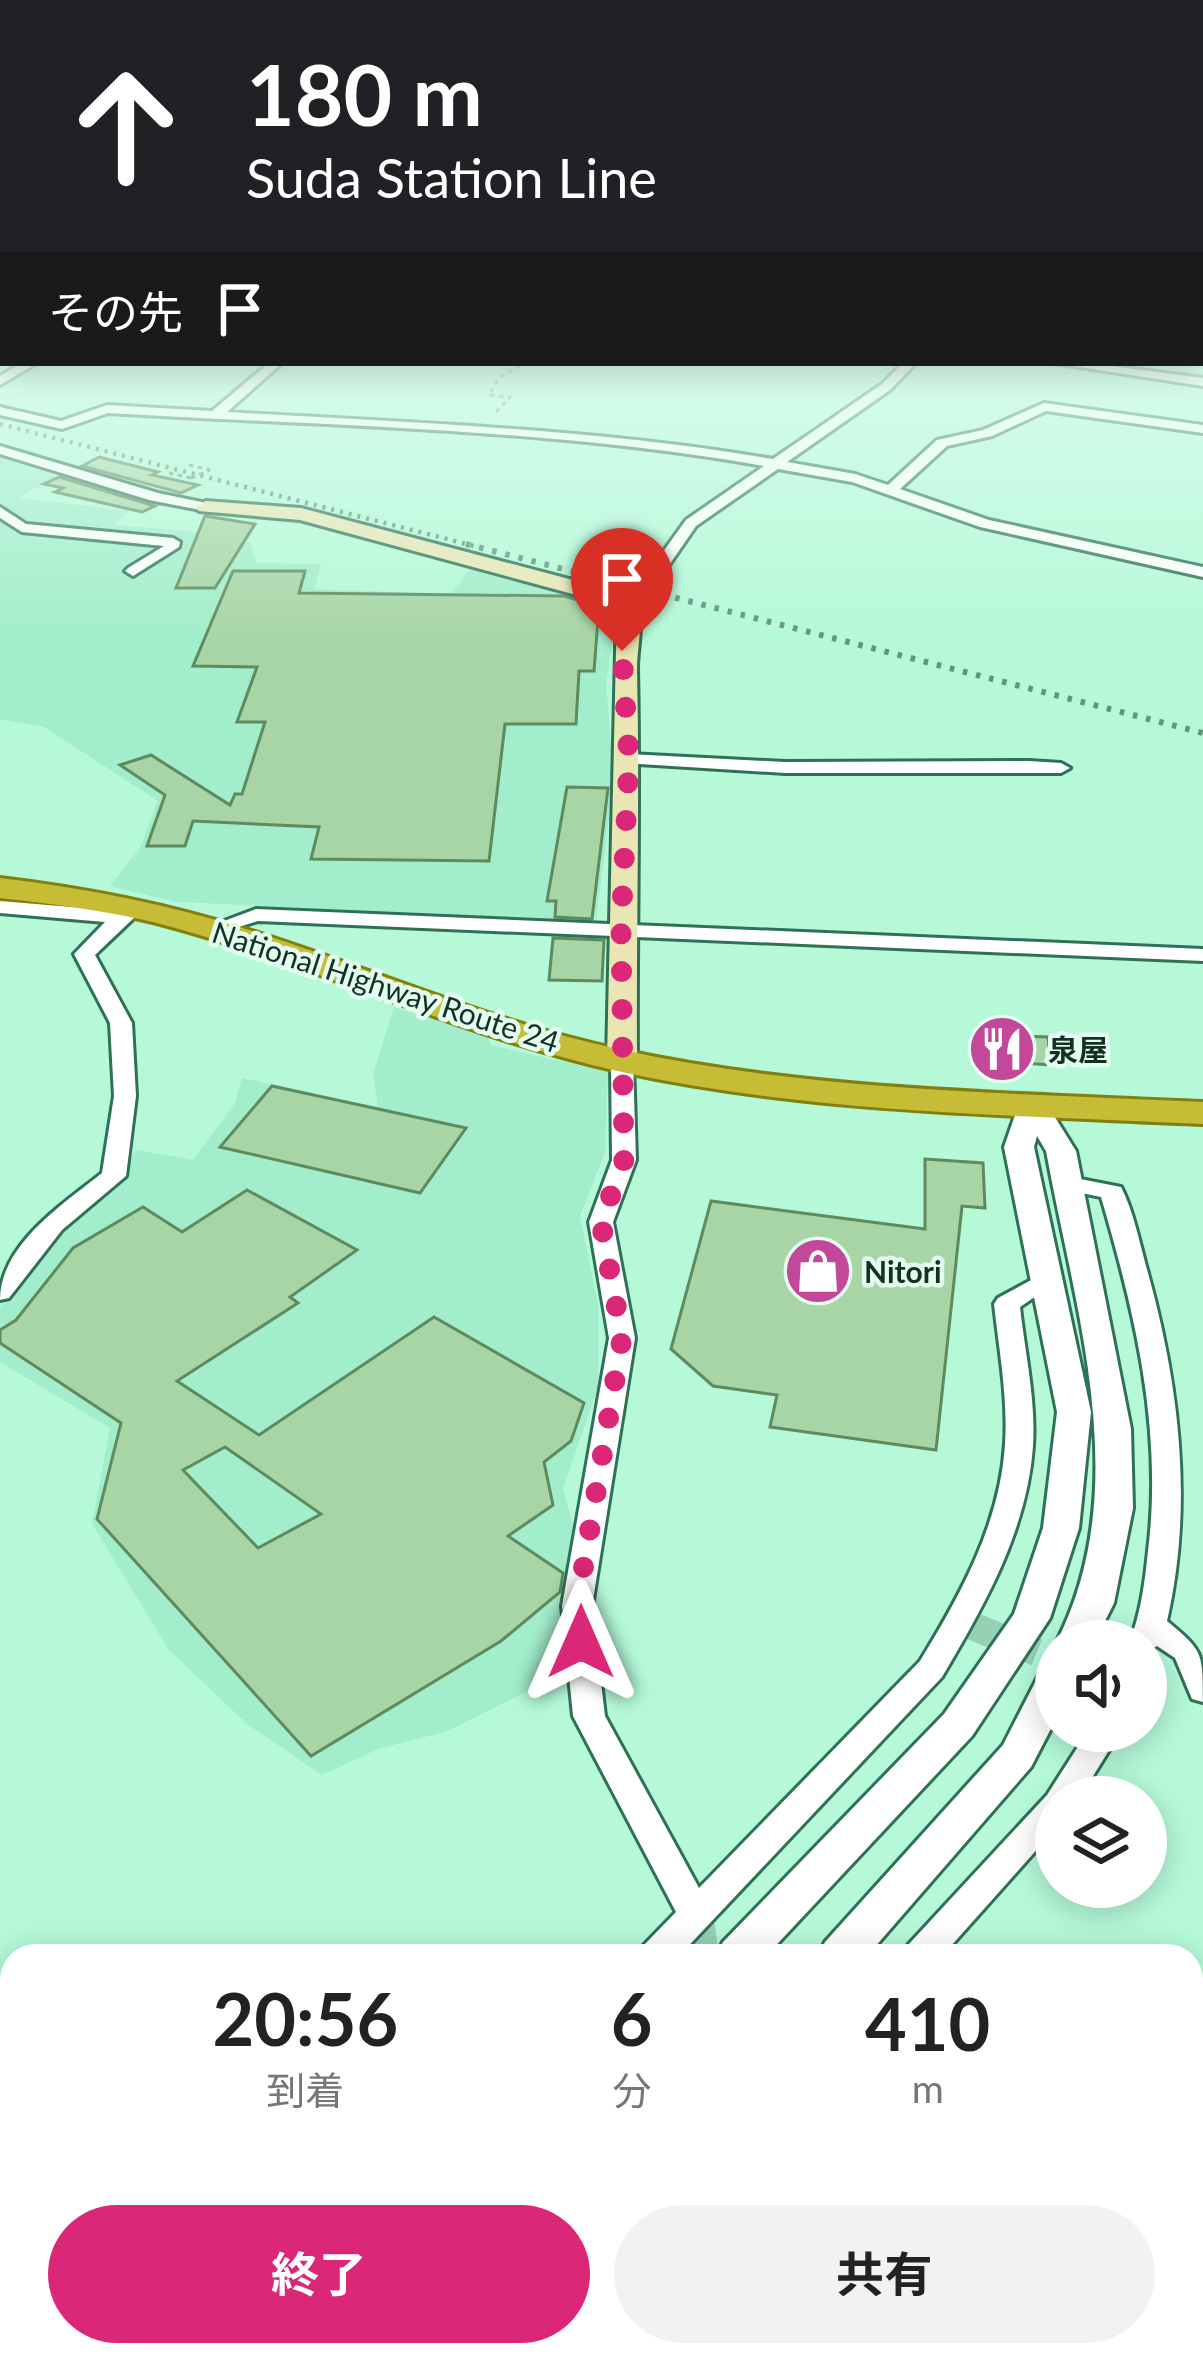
<!DOCTYPE html>
<html lang="ja">
<meta charset="utf-8">
<style>
:root{--surface:#fff;--page:#f2f2f2;--text:#222;--muted:#767676;--accent:#db2777}
body{margin:0;font-family:Lato,"Noto Sans JP",sans-serif;background:var(--page);color:var(--text);height:100vh;display:flex;flex-direction:column;font-size:45px;white-space:nowrap}
*{box-sizing:border-box;margin:0}
p{font-size:39px;color:var(--muted)}
.icon{flex:none;width:66px;height:66px;fill:none;stroke:currentColor;stroke-width:2;stroke-linecap:round;stroke-linejoin:round}
.map{position:relative;flex:1;overflow:hidden}
.panel{position:absolute;left:0px;top:1944px;width:1203px;height:423px;display:flex;flex-direction:column;background:var(--surface);border-radius:36px 36px 0 0;box-shadow:0 6px 30px #0003}
.panel>*{flex:none}
.hud{position:absolute;left:0px;top:0px;width:1203px;height:366px;box-shadow:0 6px 30px #0003;background:#202124;color:#fff;overflow:hidden}
.buttons{position:absolute;left:1035px;top:1620px;display:grid;gap:24px}
.buttons a{display:grid;place-items:center;width:132px;height:132px;border-radius:50%;background:var(--surface);box-shadow:0 6px 30px #0003;font-size:60px}
.pin{position:absolute;display:grid;place-items:center;width:102px;height:102px;color:#fff;margin:-123px -51px;border-radius:50% 50% 50% 0;rotate:-45deg;box-shadow:0 0 12px #0007}
.pin .icon{rotate:45deg}
.me{position:absolute;width:132px;margin:-66px;rotate:0deg;stroke-linejoin:round;filter:drop-shadow(0 0 9px #0008)}
.turn{display:flex;align-items:center;gap:42px;height:252px;padding:0 48px;font-size:54px}
.turn .icon{width:156px;height:156px;stroke-width:2.5}
.turn b{display:block;font-size:84px;line-height:102px}
.then{display:flex;align-items:center;height:114px;padding:0 48px;background:#0003;gap:24px;font-size:45px}
.eta{display:flex;justify-content:space-evenly;align-items:center;height:204px;text-align:center}
.eta b{font-size:72px;font-weight:700;line-height:84px}
.primary-button{display:flex;gap:24px;margin-top:auto;padding:24px 48px}
.primary-button a{flex:1;height:138px;border-radius:72px;background:var(--accent);color:#fff;font-size:48px;font-weight:700;line-height:138px;text-align:center}
.primary-button a+a{background:var(--page);color:var(--text)}
.map>svg:first-child{display:block}
.built{fill:#a2edcb}
.building{fill:#a7d5a5;stroke:#5f8a5e;stroke-width:3;fill-rule:evenodd}
.lines{fill:none;stroke-linecap:round;stroke-linejoin:round}
.minor-tunnel-far1{stroke:#95d1b5;stroke-width:28;stroke-dasharray:28 14;stroke-linecap:butt}
.minor-tunnel{stroke:#95d1b5;stroke-width:36;stroke-dasharray:36 18;stroke-linecap:butt}
.minor-casing{stroke:#2f7156;stroke-width:6}
.tertiary-casing{stroke:#2f7156;stroke-width:6}
.secondary-casing{stroke:#2f7156;stroke-width:6}
.trunk-casing{stroke:#7f800f;stroke-width:6}
.path{stroke:#6fa28a;stroke-width:3;stroke-dasharray:4.5 4.5;stroke-linecap:butt}
.minor{fill:#fff;fill-rule:evenodd}
.tertiary{fill:#fff;fill-rule:evenodd}
.secondary{fill:#eae6b4;fill-rule:evenodd}
.trunk{fill:#c7bc36;fill-rule:evenodd}
.rail-far1{stroke:#63927d;stroke-width:4.5;stroke-dasharray:3 6;stroke-linecap:butt}
.rail{stroke:#63927d;stroke-width:6;stroke-dasharray:4.5 9;stroke-linecap:butt}
.path-bridge{stroke:#6fa28a;stroke-width:3;stroke-dasharray:4.5 4.5;stroke-linecap:butt}
.route{stroke:#db2777;stroke-width:21;stroke-dasharray:0 37.8}
.labels{text-anchor:middle;dominant-baseline:central;stroke-width:9;stroke-linejoin:round;paint-order:stroke}
.street-label{font-size:30px;fill:#142f23;stroke:#e2fcef}
.poi-label{font-size:30px;font-weight:bold;fill:#142f23;stroke:#e2fcef;text-anchor:start}
</style>
<div class="map">
<svg width="1203" height="2365" viewBox="0 0 1203 2365">
<rect width="100%" height="100%" fill="#b5f9d9"/>
<g class="built">
<path d="M0,457L56,476L19,498L129,511L114,525L202,532L197,540L250,542L256,563L321,564L314,589L451,594L475,562L619,602L606,683L614,779L596,921L177,902L110,886L140,848L158,801L44,727L0,719Z"/>
<path d="M394,1007L489,1038L490,1045L608,1072L605,1152L580,1216L599,1310L598,1387L563,1489L586,1572L566,1672L448,1731L378,1749L322,1775L247,1724L169,1650L92,1524L110,1428L0,1362V1307L70,1221L122,1178L135,1150L193,1160L235,1103L242,1078L378,1107L373,1074Z"/>
</g>
<g class="building">
<path d="M99,457L158,472L152,475L198,485L181,493L82,466Z"/>
<path d="M59,477L148,504L155,506L142,512L55,492L63,488L44,484Z"/>
<path d="M205,516L255,524L215,588H176Z"/>
<path d="M233,571H305L299,593L564,596L599,606L594,671H579L576,724H505L489,861L311,859L319,827L193,821L185,846H147L165,795L120,765L151,755L230,805L235,794H242L265,722H237L257,667L193,666Z"/>
<path d="M567,787L608,788L592,919L555,917L556,901H547Z"/>
<path d="M553,938L604,940L602,981L549,980Z"/>
<path d="M1020,1036L1048,1037L1051,1065L1023,1063Z"/>
<path d="M272,1086L466,1128L420,1193L220,1147Z"/>
<path d="M925,1159L983,1163L985,1208L962,1206L936,1450L770,1427L777,1395L713,1386L671,1349L711,1201L925,1229Z"/>
<path d="M247,1190L357,1250L290,1297L298,1303L177,1381L259,1435L434,1317L584,1403L571,1441L544,1462L553,1505L508,1536L563,1573L560,1592L501,1641L311,1756L97,1519L121,1423L0,1343V1330L16,1320L73,1248L143,1207L182,1232ZM225,1447L321,1514L258,1548L183,1470Z"/>
</g>
<g class="lines">
<path class="minor-tunnel-far1" d="M972,1626L1056,1660"/>
<path class="minor-tunnel" d="M695,1914L701,1956"/>
<defs>
<g id="minor">
<path d="M22,363H37L0,385V376Z"/>
<path d="M269,363H282L227,412C409,423 593,428 773,459L882,384L903,363H916L890,390L787,462L855,474L888,485L937,440L983,430L1044,403L1203,425V433L1046,411L992,436L947,446L900,489L989,520L1203,567V577L980,527L852,482L778,469L696,526L649,594L625,606L617,601L637,588L686,520L764,466C548,428 326,426 108,413L62,429L0,415V407L61,421L107,405L212,411Z"/>
<path d="M1054,363H1088L1203,378V386Z"/>
<path d="M0,446L158,493L211,504L213,507L206,511L149,500L0,454Z"/>
<path d="M0,507L26,524L173,538L180,542L179,547L133,576L125,571L128,568L164,546L22,532L0,518Z"/>
<path d="M629,754L785,762L1029,761L1061,763L1070,768L1061,773H785L623,763L620,759Z"/>
<path d="M0,901L119,911L128,908L138,914L95,955L132,1023L136,1096L126,1176L62,1230L9,1298L0,1300C0,1245 62,1205 102,1173L114,1096L110,1023L74,954L105,922L0,913Z"/>
<path d="M256,909L1203,949V961L258,921L213,935L203,929Z"/>
<path d="M622,1054L633,1061L636,1160L613,1222L635,1338L592,1606L605,1716L699,1888L920,1661C961,1594 1000,1524 1005,1444C1008,1398 999,1350 994,1304L998,1298L1048,1271L1061,1279L1020,1307C1025,1353 1036,1400 1033,1446C1027,1531 984,1606 942,1677L679,1956H638L644,1945L676,1912L573,1716L562,1606L609,1338L589,1222L612,1160L611,1061Z"/>
<path d="M1065,1176L1121,1187C1133,1210 1139,1240 1146,1266C1179,1382 1194,1503 1167,1621C1203,1651 1203,1652 1203,1702L1192,1699L1175,1658L1157,1646L1146,1652V1641H1130C1141,1612 1145,1581 1148,1551C1163,1430 1135,1313 1101,1197L1057,1188L1053,1183L1057,1178Z"/>
<path d="M1088,1731H1121L1080,1797H1056V1828L942,1956H902L908,1945L1047,1795Z"/>
<path d="M1203,2272V2314L1191,2319V2277Z"/>
<path d="M266,2355H311L307,2365H262Z"/>
<path d="M552,2355H597L593,2365H548Z"/>
<path d="M753,2355H793L795,2365H755Z"/>
<path d="M956,2355H1007L1011,2365H960Z"/>
<path d="M1063,2355H1116L1112,2365H1059Z"/>
</g>
<g id="tertiary">
<path d="M1033,1095L1043,1098L1076,1151L1131,1429L1133,1508L1114,1603L1095,1641H1057C1135,1487 1075,1311 1046,1151L1037,1136L1034,1147L1091,1412L1079,1528L1050,1618L972,1736L766,1956H716L723,1942L944,1714L1014,1614L1043,1528L1057,1412L1004,1147L1019,1104Z"/>
<path d="M1056,1665V1719L1031,1767L867,1956H818L825,1942L1003,1745L1042,1669Z"/>
<path d="M338,2355H393L389,2365H333Z"/>
<path d="M446,2355H501L497,2365H441Z"/>
</g>
<path id="secondary" d="M206,501L301,508L633,596C646,615 637,645 637,668C640,799 636,930 637,1061L633,1067L622,1070L607,1061L617,606L300,520L199,511L196,507Z"/>
<path id="trunk" d="M0,878C85,888 167,904 249,930C374,969 494,1023 622,1050C812,1091 1010,1093 1203,1102V1124C1010,1115 812,1113 622,1072C461,1037 312,963 153,922C102,910 52,904 0,898Z"/>
</defs>
<use href="#minor" class="minor-casing"/>
<use href="#tertiary" class="tertiary-casing"/>
<use href="#secondary" class="secondary-casing"/>
<use href="#trunk" class="trunk-casing"/>
<g class="path">
<path d="M496,412L510,397L489,395L499,377L526,363"/>
<path d="M189,465L210,470"/>
<path d="M169,473L191,478"/>
</g>
<use href="#minor" class="minor"/>
<use href="#tertiary" class="tertiary"/>
<use href="#secondary" class="secondary"/>
<use href="#trunk" class="trunk"/>
<path class="rail-far1" d="M0,424L478,547"/>
<path class="rail" d="M466,544L1203,733"/>
<path class="path-bridge" d="M191,478L210,470"/>
</g>
<linearGradient id="sky" x2="0" y2="1"><stop stop-color="#6abae8"/><stop offset="0.49" stop-color="#defcee"/><stop offset="1" stop-color="#defcee" stop-opacity="0"/></linearGradient>
<rect width="1203" height="643" fill="url(#sky)"/>
<g class="lines">
<path class="route" d="M581,1642L577,1606L622,1338L601,1222L624,1160L621,928L629,759L622,651"/>
</g>
<defs>
<symbol id="restaurant-disc" viewBox="-11 -11 22 22"><circle r="9.5" fill="#c34899" stroke="#e2fcef"/><path d="M-5-6h1v4h1v-4h1v4h1v-4h1v5L-1.5 .5V6h-2V.5L-5-1ZM5-6V6H3V1.5H1.5Q1.5-4 5-6Z" fill="#fff"/></symbol>
<symbol id="shop-disc" viewBox="-11 -11 22 22"><circle r="9.5" fill="#c34899" stroke="#e2fcef"/><path d="M-5-2.5h2.3a2.7 3.5 0 0 1 5.4 0H5L5.5 6h-11ZM-1.5-2.5h3a1.5 2.3 0 0 0-3 0Z" fill="#fff"/></symbol>
</defs>
<g fill-rule="evenodd">
<use href="#restaurant-disc" x="964" y="1011" width="76" height="76"/>
<use href="#shop-disc" x="780" y="1233" width="76" height="76"/>
</g>
<g class="labels">
<g class="street-label">
<text transform="translate(386 986) rotate(18)">National Highway Route 24</text>
</g>
<g class="poi-label">
<text x="1048" y="1049">泉屋</text>
<text x="864" y="1271">Nitori</text>
</g>
</g>
</svg>
<div class="buttons">
<a><svg class="icon" aria-label="sound" viewBox="0 0 24 24"><path d="M4 9h4l5-4v14l-5-4H4zM17 9q2 3 0 6"/></svg></a>
<a><svg class="icon" aria-label="layers" viewBox="0 0 24 24"><path d="M12 4l9 5-9 5-9-5zM3 14l9 5 9-5"/></svg></a>
</div>
<div class="pin" style="left:622px;top:651px;background:#d93025"><svg class="icon" aria-label="arrive" viewBox="0 0 24 24"><path d="M6 21V4h12l-3 4 3 4H6"/></svg></div>
<svg class="me" style="left:581px;top:1642px" viewBox="-20 -20 40 40"><path d="M0-17L14 15 0 8-14 15z" fill="#db2777" stroke="#fff" stroke-width="4"/></svg>
<div class="hud">
<div class="turn"><svg class="icon" aria-label="ahead" viewBox="0 0 24 24"><path d="M12 20V5M6 11l6-6 6 6"/></svg><div><b>180 m</b>Suda Station Line</div></div>
<div class="then">その先<svg class="icon" aria-label="arrive" viewBox="0 0 24 24"><path d="M6 21V4h12l-3 4 3 4H6"/></svg></div>
</div>
<section class="panel">
<div class="eta">
<div><b>20:56</b><p>到着</p></div>
<div><b>6</b><p>分</p></div>
<div><b>410</b><p>m</p></div>
</div>
<div class="primary-button"><a>終了</a><a>共有</a></div>
</section>
</div>
